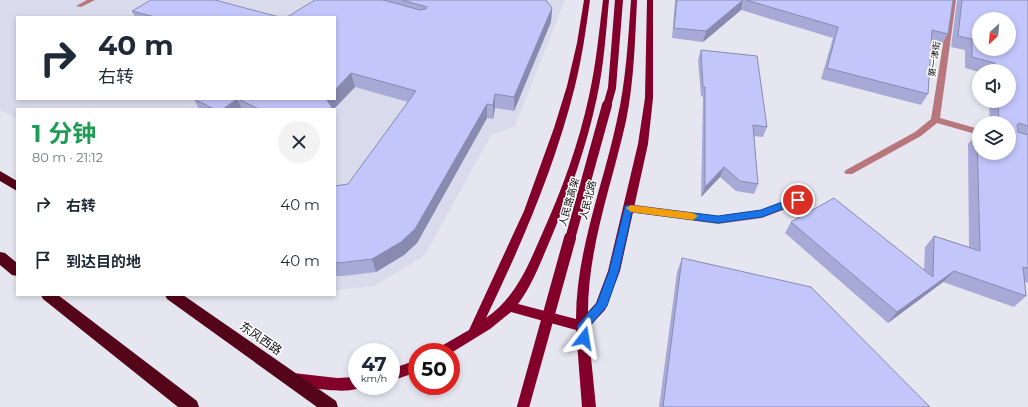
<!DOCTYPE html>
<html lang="zh">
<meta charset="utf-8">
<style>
:root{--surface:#fff;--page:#f2f2f3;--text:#1f2937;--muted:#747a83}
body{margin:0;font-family:Montserrat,"Noto Sans SC",sans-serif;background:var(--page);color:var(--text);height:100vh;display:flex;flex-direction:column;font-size:15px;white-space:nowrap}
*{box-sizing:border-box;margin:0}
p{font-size:13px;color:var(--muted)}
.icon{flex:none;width:22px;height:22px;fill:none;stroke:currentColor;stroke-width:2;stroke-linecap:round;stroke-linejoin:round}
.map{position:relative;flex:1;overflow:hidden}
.panel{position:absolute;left:16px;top:108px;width:320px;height:188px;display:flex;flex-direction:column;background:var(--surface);border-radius:0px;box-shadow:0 2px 6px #0003}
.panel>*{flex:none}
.guide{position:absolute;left:16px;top:16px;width:320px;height:84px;border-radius:0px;box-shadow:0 2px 6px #0003;background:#fff;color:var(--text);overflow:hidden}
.needle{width:26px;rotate:206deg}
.controls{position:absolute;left:972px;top:12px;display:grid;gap:8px}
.controls a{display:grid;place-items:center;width:44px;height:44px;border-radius:50%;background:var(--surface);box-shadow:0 2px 6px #0003;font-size:20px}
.speed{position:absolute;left:348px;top:343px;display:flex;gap:8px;font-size:20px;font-weight:700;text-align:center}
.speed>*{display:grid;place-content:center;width:52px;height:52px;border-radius:50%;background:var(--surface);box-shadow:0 2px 6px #0003;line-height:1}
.speed small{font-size:10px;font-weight:400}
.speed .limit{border:6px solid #d22;background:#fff;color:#111}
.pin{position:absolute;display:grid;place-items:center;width:34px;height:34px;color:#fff;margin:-17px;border:2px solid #fff;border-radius:50%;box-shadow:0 1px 4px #0007}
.me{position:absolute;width:44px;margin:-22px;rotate:14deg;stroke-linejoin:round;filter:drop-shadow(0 0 3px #0008)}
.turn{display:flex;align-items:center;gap:14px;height:84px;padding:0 16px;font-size:18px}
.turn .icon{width:52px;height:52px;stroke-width:2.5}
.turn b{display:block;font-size:28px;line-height:34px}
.round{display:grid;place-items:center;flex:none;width:42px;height:42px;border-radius:21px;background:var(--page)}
.summary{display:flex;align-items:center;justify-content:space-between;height:68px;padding:0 16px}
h1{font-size:24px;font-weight:700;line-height:30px;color:#1e9e55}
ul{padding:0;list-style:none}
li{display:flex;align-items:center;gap:12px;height:56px;padding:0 16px}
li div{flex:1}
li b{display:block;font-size:15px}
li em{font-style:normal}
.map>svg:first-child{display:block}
.built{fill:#d9dbec;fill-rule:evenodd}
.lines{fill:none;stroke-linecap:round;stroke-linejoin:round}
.minor{fill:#b8777d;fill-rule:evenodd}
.major{fill:#820029;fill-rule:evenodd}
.highway{fill:#540519;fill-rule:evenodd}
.major-bridge-far2{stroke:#820029;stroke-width:8}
.major-bridge-far1{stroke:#820029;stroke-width:10}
.major-bridge{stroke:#820029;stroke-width:12}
.wall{fill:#a7aad7}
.shaded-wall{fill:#888baf}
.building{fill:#c2c6fa;stroke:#888baf;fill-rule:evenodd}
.route{fill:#1a73e8;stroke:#114b97}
.slow{fill:#f59e0b}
.labels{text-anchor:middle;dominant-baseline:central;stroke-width:3;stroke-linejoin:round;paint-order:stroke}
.far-street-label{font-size:9px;fill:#0c0c0f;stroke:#fff}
.street-label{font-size:10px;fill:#0c0c0f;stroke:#fff}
.near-street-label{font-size:12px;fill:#0c0c0f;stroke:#fff}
</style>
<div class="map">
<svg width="1028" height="407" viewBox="0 0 1028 407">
<rect width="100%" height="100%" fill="#e5e6f0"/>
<path class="built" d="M0,0H565L515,126L491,135L425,255L374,286L335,290V109H17V119L0,110ZM17,17H335V99H17Z"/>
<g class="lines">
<g class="minor">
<path d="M87,0H95L81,7L76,6Z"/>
<path d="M950,0H956L940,118L979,129V135L937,123L921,136L852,174H846L844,172L846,170L915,132L931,119Z"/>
<path d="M798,196L802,197L803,200L802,203L762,218L718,224L629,212L625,211L624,208L625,205L629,204L718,216L761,210Z"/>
</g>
<g class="major">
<path d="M584,0H590C586,29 582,58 575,86C555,167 522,243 486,318C516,297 528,266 542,234C562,190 579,143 589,96C596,65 599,32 603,0H609C606,32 604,65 597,97C587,145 570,193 551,238C541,261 533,284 518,304L576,319C576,251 603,186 617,120C626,81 628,40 631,0H637C635,41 634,81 626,121C612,184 588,247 588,312L596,303L608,271L638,144L645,98L647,0H653V98L648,144L620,271L605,310L588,328L596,407H582L576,330L511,312L490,329L451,353V352H436L438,348L469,330L524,211L554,128L567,86L577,43Z"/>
<path d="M417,360V372L391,381V369Z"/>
<path d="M293,373L337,378L357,377V386H362C351,396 308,387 293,385L288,383L287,379L288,375Z"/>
</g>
<g class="highway">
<path d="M0,171L17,181V191L0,181Z"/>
<path d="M0,252L5,253L17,263V276L12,275L0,265Z"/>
<path d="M41,295H58L197,401L199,407H178L43,299Z"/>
<path d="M165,295H183L336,401L338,407H317L167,299Z"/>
</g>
<path class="major-bridge-far2" d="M607,106L612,88L619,0"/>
<path class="major-bridge-far1" d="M570,239L607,105"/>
<path class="major-bridge" d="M523,407L570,238"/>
</g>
<g class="wall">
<path d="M315,0H546L552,8L551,22L514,111L495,108L493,119L487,118L417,243L404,255L376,272L343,276H335V186L348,184L408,102L355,87L334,109H199L194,99H335Z"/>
<path d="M675,0H953L948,34L941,45L931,42L928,94L921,105L821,79L833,38L741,10L703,42L672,38Z"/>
<path d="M957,0H1028V283L1025,282L1026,296L1014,307L943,282L888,323L785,233L791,222L924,270L925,247L934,236L969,247L968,144L977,133L1009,153V123H990L989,101H1009V71H979V72L965,68V50L951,47Z"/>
<path d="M132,11L279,17H135Z"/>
<path d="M701,50L767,127L763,137L754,136L758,184L754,194L736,191L720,177L701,197L703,97L701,96L698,60Z"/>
<path d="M682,258L930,407H659L677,272Z"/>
</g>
<g class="shaded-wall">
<path d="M743,0L741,10L703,42L706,31Z"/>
<path d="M552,8L551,22L514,111V97Z"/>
<path d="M351,73L355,87L334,109H329L326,99H335V90Z"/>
<path d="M495,94V108L493,119V105Z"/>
<path d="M237,99L242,109H223Z"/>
<path d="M487,104V118L417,243L404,255L376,272L372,259Z"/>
<path d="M724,167L720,177L701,197L705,187Z"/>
<path d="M954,271L943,282L888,323L897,312Z"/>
</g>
<g class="building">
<path d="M151,0H215L279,17H155L132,11Z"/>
<path d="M315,0H383L420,10L426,9L427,7L402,0H546L552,8L514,97L495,94L493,105L487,104L415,229L401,242L372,259L338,263L335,262V186L348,184L416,91L351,73L335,90V17H287Z"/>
<path d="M677,0H743L706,31L674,28Z"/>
<path d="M746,0H953L948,34L932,30L928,94L827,68L838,27Z"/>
<path d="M962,0H1028V126L1019,123L1017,125L1018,132L1028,135V268L1023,267L1026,296L954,271L897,312L791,222L834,198L933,277L934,236L980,251L977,133L979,134V153H1009V123H999L998,101H1009V71H996L995,63L972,57V39L958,36ZM979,19H1009V49H979Z"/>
<path d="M701,50L757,56L767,127L753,125L758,184L740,181L724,167L705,187V87H703Z"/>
<path d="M194,99H237L223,109H214Z"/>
<path d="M238,99H326L332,107L330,109H259Z"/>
<path d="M682,258L811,287L930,407H663Z"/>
</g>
<path class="route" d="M798,196L803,200L801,202L762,217L718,223L632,212L619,271L607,306L589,327V338L588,342L584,343L580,342L577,326L597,303L609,271L625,206L628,205L718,216L761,210Z"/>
<path class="slow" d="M631,205L693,213L698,216L693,220L631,212L626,208Z"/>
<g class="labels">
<g class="far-street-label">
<text transform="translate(934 59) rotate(-81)">第一津街</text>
</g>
<g class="street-label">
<text transform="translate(588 200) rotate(-76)">人民北路</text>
<text transform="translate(569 202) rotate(-74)">人民路高架</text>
</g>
<g class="near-street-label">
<text transform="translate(261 338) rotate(35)">东风西路</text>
</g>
</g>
</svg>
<div class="controls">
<a><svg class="needle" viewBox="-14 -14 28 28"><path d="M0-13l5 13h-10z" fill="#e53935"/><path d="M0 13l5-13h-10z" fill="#747a83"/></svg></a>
<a><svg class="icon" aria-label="sound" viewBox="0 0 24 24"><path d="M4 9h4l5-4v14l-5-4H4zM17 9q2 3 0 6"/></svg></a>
<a><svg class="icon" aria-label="layers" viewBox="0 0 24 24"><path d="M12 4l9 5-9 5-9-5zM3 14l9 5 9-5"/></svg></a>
</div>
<div class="speed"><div>47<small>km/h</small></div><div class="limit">50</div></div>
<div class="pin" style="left:798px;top:200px;background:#d93025"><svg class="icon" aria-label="arrive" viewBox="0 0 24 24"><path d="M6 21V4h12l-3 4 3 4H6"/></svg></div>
<svg class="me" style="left:584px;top:338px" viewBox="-20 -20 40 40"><path d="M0-17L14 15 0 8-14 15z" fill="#1a73e8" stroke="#fff" stroke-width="4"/></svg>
<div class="guide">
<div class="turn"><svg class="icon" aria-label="right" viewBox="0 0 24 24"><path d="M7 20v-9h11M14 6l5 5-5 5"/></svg><div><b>40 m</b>右转</div></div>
</div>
<section class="panel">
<div class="summary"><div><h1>1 分钟</h1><p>80 m · 21:12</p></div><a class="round"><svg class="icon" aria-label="close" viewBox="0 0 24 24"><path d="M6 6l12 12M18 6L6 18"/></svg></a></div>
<ul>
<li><svg class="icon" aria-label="right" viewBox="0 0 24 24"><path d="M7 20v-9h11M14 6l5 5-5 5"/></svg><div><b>右转</b></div><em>40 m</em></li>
<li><svg class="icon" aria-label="arrive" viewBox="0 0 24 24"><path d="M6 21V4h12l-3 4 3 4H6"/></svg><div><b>到达目的地</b></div><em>40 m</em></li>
</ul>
</section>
</div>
